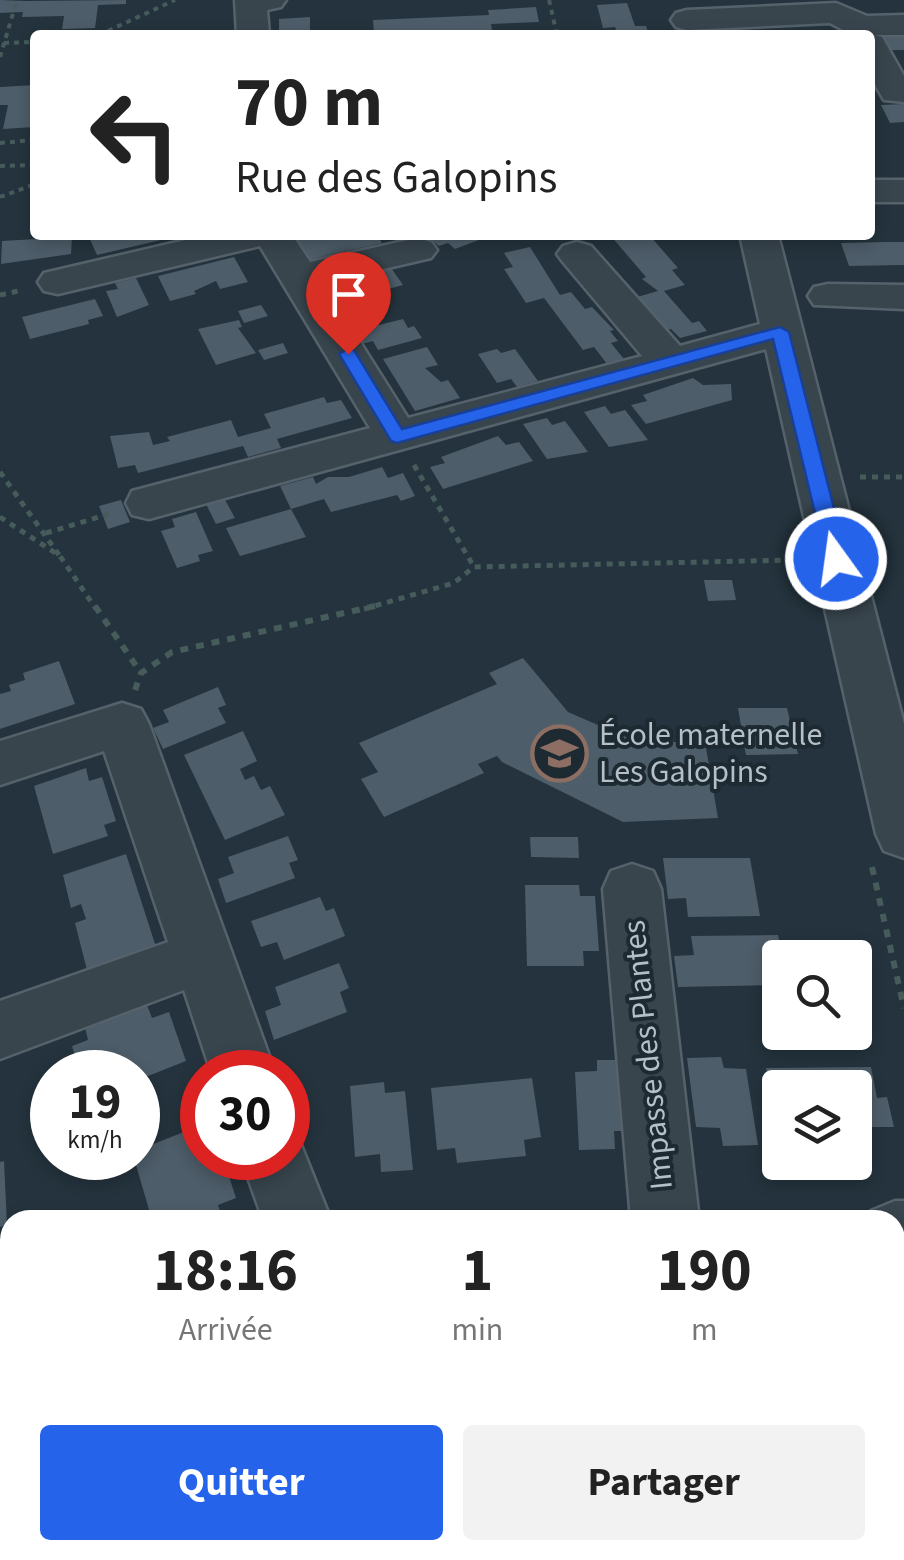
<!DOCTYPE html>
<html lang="fr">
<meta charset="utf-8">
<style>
:root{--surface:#fff;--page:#f2f2f2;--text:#222;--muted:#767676;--accent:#2563eb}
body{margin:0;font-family:"Source Sans 3",sans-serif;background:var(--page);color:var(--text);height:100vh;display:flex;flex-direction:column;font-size:38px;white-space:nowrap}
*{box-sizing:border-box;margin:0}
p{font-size:32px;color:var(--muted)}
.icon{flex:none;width:55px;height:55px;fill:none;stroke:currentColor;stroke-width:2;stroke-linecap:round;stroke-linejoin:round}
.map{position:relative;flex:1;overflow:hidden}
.details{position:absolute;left:0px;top:1210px;width:905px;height:350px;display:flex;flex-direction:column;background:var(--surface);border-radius:30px 30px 0 0;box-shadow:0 5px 15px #0003}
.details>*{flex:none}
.top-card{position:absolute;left:30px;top:30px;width:845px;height:210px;border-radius:10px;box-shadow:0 5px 15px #0003;background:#fff;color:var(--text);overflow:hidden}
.controls{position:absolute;left:762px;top:940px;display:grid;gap:20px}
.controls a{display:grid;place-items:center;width:110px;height:110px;border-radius:10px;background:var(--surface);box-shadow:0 5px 15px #0003;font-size:50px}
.speed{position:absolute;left:30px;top:1050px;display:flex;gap:20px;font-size:50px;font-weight:700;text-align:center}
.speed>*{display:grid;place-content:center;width:130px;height:130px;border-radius:50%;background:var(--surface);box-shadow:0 5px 15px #0003;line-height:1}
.speed small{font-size:25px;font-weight:400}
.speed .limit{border:15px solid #d22;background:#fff;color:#111}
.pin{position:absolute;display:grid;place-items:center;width:85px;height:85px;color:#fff;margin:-102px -42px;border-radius:50% 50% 50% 0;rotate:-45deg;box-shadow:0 0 10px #0007}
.pin .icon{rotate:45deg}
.me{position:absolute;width:110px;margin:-55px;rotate:346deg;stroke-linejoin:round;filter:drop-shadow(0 0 8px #0008)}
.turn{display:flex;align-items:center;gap:35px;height:210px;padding:0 40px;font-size:45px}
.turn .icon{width:130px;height:130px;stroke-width:2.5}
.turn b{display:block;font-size:70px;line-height:85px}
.eta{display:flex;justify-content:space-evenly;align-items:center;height:170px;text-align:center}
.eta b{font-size:60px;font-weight:700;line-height:70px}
.action{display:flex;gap:20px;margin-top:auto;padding:20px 40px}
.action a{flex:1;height:115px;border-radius:10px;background:var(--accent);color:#fff;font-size:40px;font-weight:700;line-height:115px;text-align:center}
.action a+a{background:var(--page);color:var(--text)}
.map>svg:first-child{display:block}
.building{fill:#4d5d69}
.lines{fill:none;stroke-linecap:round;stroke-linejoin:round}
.minor-casing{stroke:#56626b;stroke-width:5}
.path-far2{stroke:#465c5b;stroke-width:4;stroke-dasharray:5 5;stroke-linecap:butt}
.path-far1{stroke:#465c5b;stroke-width:5;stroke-dasharray:6 6;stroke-linecap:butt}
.path{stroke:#465c5b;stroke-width:6;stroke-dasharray:8 8;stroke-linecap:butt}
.minor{fill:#38454d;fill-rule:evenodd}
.route{fill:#2563eb;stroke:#184099;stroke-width:2.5}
.labels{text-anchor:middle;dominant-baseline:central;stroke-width:8;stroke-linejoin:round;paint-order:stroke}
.poi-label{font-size:32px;fill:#b4bfc9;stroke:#1d2a32;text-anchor:start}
.street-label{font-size:32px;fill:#b4bfc9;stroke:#1d2a32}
</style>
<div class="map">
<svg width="904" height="1560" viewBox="0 0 904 1560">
<rect width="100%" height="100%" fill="#24333d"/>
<g class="building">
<path d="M0,0L26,1L126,0V4L98,5L95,28L62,29L64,16L22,17L23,12L0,13Z"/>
<path d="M627,3L635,26H646L649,35H618L615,27L603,28L597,5Z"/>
<path d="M536,7L539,22L491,24L492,30L374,35L373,20L489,15L488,10Z"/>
<path d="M310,17V35H279V19Z"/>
<path d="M904,33V50H891L882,34Z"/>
<path d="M35,85V127L3,129L8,105H0V87Z"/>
<path d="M904,104V122L890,123L881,105Z"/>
<path d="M88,235H178V236L97,255Z"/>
<path d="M377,235L382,243L308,260L293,236Z"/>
<path d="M434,235H492L455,249L448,243L439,246L428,237Z"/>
<path d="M610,235L651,237L678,268L672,270L685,285L664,291L692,323L699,321L707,331L680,338L671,329L658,332L630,299L658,291L642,279L646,277Z"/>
<path d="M72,237L71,254L1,264L2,241Z"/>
<path d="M885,242H904V265L849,266L841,243Z"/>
<path d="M530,247L560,295L571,292L585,309L592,307L614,330L610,331L618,341L611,343L624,359L607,364L594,347L583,350L544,298L526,303L504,269L513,267L504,253Z"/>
<path d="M234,257L248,282L220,289L216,281L194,291L196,294L170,301L158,276Z"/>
<path d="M389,265L403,285L347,300L355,311L341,315L330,298L342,294L334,280Z"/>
<path d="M136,278L149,305L117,317L106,291L118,289L115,283Z"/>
<path d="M95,299L103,316L88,320L89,324L30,339L22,317Z"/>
<path d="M261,305L268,316L244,323L238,311Z"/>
<path d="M403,319L408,328L414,326L422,338L378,350L373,341L358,345L351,332Z"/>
<path d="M239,320L242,327L238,328L256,353L216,365L198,329Z"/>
<path d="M283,343L288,353L264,360L258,350Z"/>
<path d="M427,347L438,365L425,368L441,382L448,380L460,398L415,411L383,359Z"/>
<path d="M497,349L501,353L515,349L538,381L517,387L511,379L497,383L478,354Z"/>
<path d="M693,378L703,385L731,384L732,400L646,424L631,405L647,401L643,395Z"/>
<path d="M324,397L327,403L341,400L352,418L277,439L281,448L248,457L243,446L138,473L135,465L118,468L110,436L149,432L153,445L170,441L167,437L231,420L238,437L271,428L264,414Z"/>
<path d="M605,406L611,414L625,410L648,440L609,447L584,412Z"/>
<path d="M547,418L552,425L565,421L588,452L547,459L523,424Z"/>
<path d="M498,436L506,445L519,442L533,461L443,489L430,467L445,463L441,457Z"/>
<path d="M382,467L388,478L403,473L415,496L401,501L397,495L331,512L324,499L291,509L280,486L313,477L316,484L328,477H349Z"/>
<path d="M224,498L235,518L216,524L204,500Z"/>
<path d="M121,500L130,522L108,529L99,506Z"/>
<path d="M291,509L306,537L240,556L226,528Z"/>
<path d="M196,512L213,551L198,555L200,561L177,568L161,531L175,527L172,519Z"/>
<path d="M704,580H732L736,600L708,601Z"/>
<path d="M523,658L568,712L637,742H705L718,818L623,822L502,762L497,756L478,764L484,773L384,817L361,779L378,772L359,743L497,684L489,673Z"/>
<path d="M59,661L75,704L0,729V694L11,691L9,685L25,680L23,673Z"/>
<path d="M218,687L226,705L218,708L226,723L163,749L153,728L169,722L163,710Z"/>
<path d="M738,708H787L798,754L746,755L743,740H735L733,727L741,726Z"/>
<path d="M243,731L257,761L240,769L245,780L254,776L261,790L270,786L285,815L225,840L184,755Z"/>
<path d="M86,768L89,781L102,777L116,821L104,825L108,836L53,854L34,786Z"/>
<path d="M288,836L298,860L289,863L295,878L226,903L218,879L234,873L228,857Z"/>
<path d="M530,837H578L579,858L531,857Z"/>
<path d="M126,854L157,950L88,974L75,923L86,919L81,904L71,908L63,875Z"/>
<path d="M663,858H750L760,916L688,917L686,898L668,899Z"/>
<path d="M525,885H579L580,896H595L599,951H583L584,966H527Z"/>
<path d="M320,897L326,911L334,908L345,936L284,960L277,942L261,947L251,921Z"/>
<path d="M778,935L783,958L780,985L678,987L674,956L694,955L691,936Z"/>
<path d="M339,963L349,988L340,992L347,1012L274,1040L265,1011L281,1005L275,987Z"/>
<path d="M147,1005L152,1018L169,1012L186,1061L138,1080V1072H80L72,1046L88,1040L85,1027Z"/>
<path d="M721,1057L724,1068L746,1069L758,1145L723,1146L720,1128L696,1127L687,1058Z"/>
<path d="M597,1060H629L635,1131H614L615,1149L579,1150L575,1072L597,1071Z"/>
<path d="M871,1067L877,1098L887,1097L894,1127H867L869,1143H855V1088H780V1127H775L766,1068Z"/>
<path d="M532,1078L541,1137L524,1140L526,1156L457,1163L455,1148L437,1150L431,1088Z"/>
<path d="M384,1082L385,1093L405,1091L413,1170L381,1172L380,1154L355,1157L350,1086Z"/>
<path d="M194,1128L199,1144L202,1142V1158H223L236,1198L218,1205L223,1220H152L134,1158L138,1150Z"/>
<path d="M4,1161L7,1225L0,1227V1162Z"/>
<path d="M739,1550H835L837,1560H741Z"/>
</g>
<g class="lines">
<defs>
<g id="minor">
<path d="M235,0H286L281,7L267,10L269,35H237Z"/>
<path d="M836,3L867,16L904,15V35H875L882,37L904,76V102L884,100L870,76V35L849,33L830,23L687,30L676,27L671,20L676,13L687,10Z"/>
<rect x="870" y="180" width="34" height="22"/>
<path d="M207,235H292L310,262L417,238L431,242L437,250L431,258L323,283L408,418L642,356L563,262L557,254L563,246L577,242L591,246L680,346L760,324L740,235H778L904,724V858L884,851L876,834L766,349L149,519L132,515L126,503L132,491L370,428L260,246L58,294L44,291L38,282L44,273Z"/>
<path d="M828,284L904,285V309L814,305L808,296L814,287Z"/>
<path d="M122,703L141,709L149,724L275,1072H211L184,990L0,1059V1001L168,942L104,751L0,785V741Z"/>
<path d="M632,864L653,871L661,889L699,1220H631L603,889L611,871Z"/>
<path d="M288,1131L297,1135L331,1220H263L241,1158H288Z"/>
<path d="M895,1201H904V1269H895V1220H867L871,1211Z"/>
<path d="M10,1303V1375L0,1377V1305Z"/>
</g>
</defs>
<use href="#minor" class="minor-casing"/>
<g class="path-far2">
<path d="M549,0L557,35"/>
<path d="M99,35L175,0"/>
<path d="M4,43L35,42"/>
<path d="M0,57L17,0"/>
<path d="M0,143L35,140"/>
<path d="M0,166L35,165"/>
<path d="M0,197L35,184"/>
</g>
<g class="path-far1">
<path d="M0,295L23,290"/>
<path d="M414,465L474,567"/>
<path d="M0,472L59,555"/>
<path d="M860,477H904"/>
<path d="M0,517L60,556L96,609"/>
<path d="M46,533L109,514"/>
<path d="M364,609L454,583L474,567L795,560"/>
</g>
<g class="path">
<path d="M95,606L141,673"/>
<path d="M135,690L141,673L172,652L375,606"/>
<path d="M872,867L904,1008"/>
</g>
<use href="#minor" class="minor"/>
</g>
<path class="route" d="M780,327L789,332L847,559L836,566L826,559L773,339L397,443L391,441L339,354L348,349L354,350L402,429Z"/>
<defs>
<symbol id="school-ring" viewBox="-11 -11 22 22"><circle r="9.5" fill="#1d2a32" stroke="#8d6e63" stroke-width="1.5"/><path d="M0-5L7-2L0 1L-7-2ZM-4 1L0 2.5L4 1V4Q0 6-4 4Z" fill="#8d6e63"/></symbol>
</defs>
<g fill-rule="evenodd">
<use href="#school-ring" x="528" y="722" width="63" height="63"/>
</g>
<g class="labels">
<g class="poi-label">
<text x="599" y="735">École maternelle<tspan x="599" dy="37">Les Galopins</tspan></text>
</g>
<g class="street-label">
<text transform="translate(648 1055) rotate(-96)">Impasse des Plantes</text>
</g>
</g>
</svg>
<div class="controls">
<a><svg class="icon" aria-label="search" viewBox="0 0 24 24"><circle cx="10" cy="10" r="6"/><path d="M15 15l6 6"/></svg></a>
<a><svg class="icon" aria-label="layers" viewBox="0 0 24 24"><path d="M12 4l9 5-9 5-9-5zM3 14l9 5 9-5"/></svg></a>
</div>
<div class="speed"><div>19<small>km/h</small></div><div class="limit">30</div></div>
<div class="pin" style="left:348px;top:354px;background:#d93025"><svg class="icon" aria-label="arrive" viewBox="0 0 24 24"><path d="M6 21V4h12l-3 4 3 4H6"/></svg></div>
<svg class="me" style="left:836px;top:559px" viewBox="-20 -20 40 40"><circle r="17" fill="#2563eb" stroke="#fff" stroke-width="3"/><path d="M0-11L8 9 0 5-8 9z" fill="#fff"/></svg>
<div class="top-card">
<div class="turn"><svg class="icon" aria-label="left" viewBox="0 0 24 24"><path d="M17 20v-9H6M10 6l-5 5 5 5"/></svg><div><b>70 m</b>Rue des Galopins</div></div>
</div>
<section class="details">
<div class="eta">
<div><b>18:16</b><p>Arrivée</p></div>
<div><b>1</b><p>min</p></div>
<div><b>190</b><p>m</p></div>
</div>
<div class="action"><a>Quitter</a><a>Partager</a></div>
</section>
</div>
